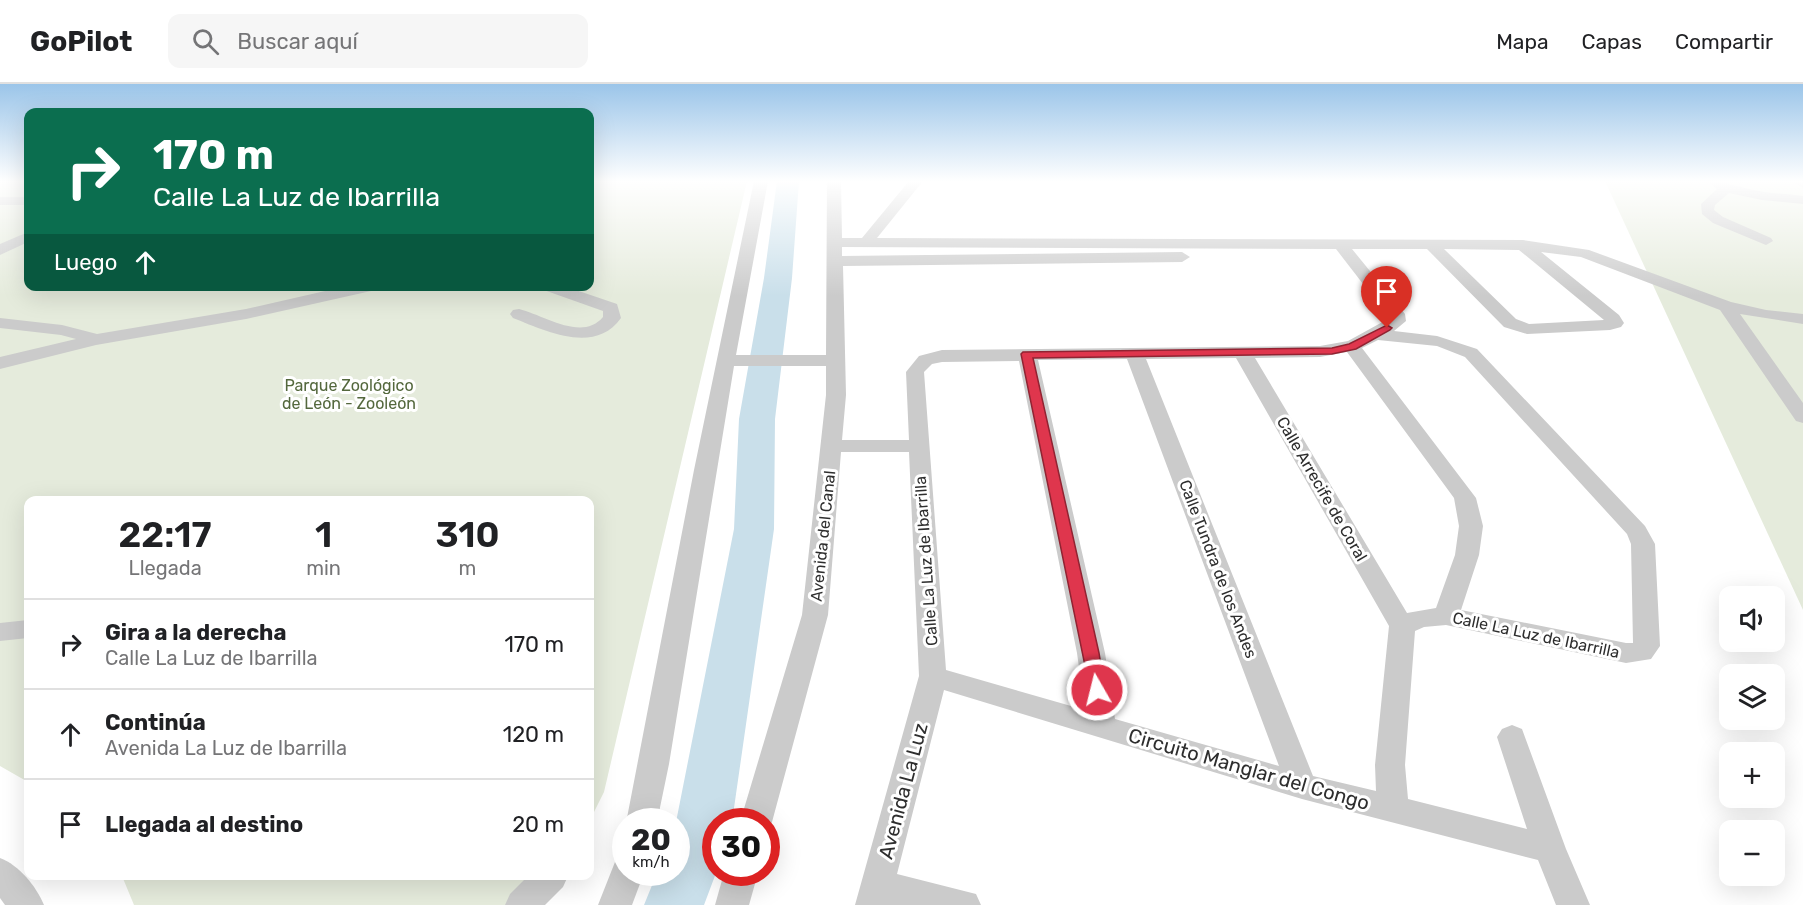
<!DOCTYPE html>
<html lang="es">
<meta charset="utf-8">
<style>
:root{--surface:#fff;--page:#f6f6f6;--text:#202124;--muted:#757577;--line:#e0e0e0}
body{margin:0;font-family:Rubik,sans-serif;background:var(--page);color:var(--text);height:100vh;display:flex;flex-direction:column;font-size:22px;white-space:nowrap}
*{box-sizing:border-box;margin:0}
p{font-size:20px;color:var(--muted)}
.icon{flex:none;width:33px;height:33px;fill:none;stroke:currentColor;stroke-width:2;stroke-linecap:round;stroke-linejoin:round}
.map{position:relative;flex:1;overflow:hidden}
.sheet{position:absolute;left:24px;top:412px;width:570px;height:384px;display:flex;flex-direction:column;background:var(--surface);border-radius:12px;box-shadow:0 6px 24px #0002}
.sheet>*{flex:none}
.hud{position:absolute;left:24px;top:24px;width:570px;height:183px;border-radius:12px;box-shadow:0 6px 24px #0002;background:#0b6e4f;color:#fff;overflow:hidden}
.fabs{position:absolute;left:1719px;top:502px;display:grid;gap:12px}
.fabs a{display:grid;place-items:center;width:66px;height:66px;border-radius:12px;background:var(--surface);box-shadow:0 6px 24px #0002;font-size:30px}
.speed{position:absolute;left:612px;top:724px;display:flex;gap:12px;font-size:30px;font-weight:700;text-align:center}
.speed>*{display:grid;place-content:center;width:78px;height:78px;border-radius:50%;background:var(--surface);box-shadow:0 6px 24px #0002;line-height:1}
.speed small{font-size:15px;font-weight:400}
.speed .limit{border:9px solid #d22;background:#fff;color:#111}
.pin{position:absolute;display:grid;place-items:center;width:51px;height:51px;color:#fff;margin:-62px -26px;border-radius:50% 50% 50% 0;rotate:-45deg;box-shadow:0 0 6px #0007}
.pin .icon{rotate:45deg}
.me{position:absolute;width:66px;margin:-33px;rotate:352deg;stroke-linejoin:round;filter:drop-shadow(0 0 4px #0008)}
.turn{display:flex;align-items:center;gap:21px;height:126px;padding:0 30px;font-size:27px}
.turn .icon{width:78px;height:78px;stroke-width:2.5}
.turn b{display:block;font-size:42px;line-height:51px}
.then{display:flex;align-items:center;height:57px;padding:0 30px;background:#0003;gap:12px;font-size:22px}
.eta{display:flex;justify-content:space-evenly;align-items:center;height:102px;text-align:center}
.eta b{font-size:36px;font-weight:600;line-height:42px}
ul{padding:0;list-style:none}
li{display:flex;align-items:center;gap:18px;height:90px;padding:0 30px;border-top:2px solid var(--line)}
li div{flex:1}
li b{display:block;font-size:22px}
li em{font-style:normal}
header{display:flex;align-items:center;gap:36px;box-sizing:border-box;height:84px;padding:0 30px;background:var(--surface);border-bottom:2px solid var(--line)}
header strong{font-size:28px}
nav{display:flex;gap:33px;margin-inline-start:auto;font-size:21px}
.search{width:420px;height:54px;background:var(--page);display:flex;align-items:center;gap:15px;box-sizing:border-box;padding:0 21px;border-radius:12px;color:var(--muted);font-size:22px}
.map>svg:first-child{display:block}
.green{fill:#e5ebdc}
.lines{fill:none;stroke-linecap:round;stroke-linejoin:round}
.river{fill:#c9dfea;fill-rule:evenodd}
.minor{fill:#cbcbcb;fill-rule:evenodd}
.route{fill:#df364d;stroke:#912332;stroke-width:1.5}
.labels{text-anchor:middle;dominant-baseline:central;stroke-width:6;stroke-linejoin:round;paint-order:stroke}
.park-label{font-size:16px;fill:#54683d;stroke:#fff}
.street-label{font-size:16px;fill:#2e2e2e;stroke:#fff}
.near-street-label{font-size:20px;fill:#2e2e2e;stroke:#fff}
</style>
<header>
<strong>GoPilot</strong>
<div class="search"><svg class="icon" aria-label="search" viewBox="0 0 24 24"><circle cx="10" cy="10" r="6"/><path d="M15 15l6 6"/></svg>Buscar aquí</div>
<nav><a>Mapa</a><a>Capas</a><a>Compartir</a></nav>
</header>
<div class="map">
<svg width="1803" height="821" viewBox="0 0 1803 821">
<rect width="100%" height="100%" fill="#fff"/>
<g class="green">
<path d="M0,97H28V202H590V97H747L604,708L590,736V417H28V698L0,682Z"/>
<path d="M1605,97H1803V526Z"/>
<path d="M122,792H559L544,821H134Z"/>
</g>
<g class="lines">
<path class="river" d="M777,97H799L792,194L775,335L774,445L732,738H716V789L704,821H644L657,789H676V738L734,445L739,335L764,194Z"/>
<g class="minor">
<path d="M754,97H768L736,271H826L827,97H841L842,154H862L909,97H923L877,154L1523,156L1589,166L1731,218L1766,226L1803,230V240L1740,230L1803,319V339L1796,337L1720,226L1581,173L1541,168L1619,231L1624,239L1621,243L1610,246L1527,250L1504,243L1427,165H1352L1405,230L1406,237L1394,247L1437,252L1477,265L1645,442L1655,460L1660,562L1651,575L1626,579L1446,541L1424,543L1415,547L1405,681L1408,715L1527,745L1497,653L1502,645L1512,641L1522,645L1566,765L1590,821H1556L1538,776L1302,715L944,606L897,790L976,810L981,821H855L919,592L909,368H841L828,531L772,738L766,748V738H740L802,531L826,311V282H734L669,680L657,738L626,739L694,386ZM842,163L1336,165L1387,231L1388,235L1348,257L1320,262L942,266L919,272L906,288L909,356H842L846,311L843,182L1182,178L1190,173L1182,168L842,172ZM1444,165L1519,166L1604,236L1529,240L1516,235ZM1378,256L1437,262L1465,273L1627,450L1631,460L1633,559H1626L1461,526L1479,471L1483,442L1476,414L1362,264ZM1347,268L1454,414L1459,442L1455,471L1436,524L1407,529L1255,274L1320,273ZM1236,274L1389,542L1375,681L1376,707L1313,692L1146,275ZM1127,275L1279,682L1115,635L1105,569L1038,276ZM1019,277L1077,569L1085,626L946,586L924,288L932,280L942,278Z"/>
<path d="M1707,97C1725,97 1741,104 1759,107C1774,110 1789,110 1803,112V120L1762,116L1729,109L1715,121L1714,126L1723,133L1771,154L1773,157L1766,161L1713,139L1702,130L1701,120L1717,105Z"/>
<path d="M1791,97H1803V104Z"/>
<rect x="0" y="113" width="28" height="8"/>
<path d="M28,148V158L0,171V160Z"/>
<path d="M347,202H379L371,207L246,235L96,261L0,285V273L76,255L61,251L0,244V234L62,241L97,250L246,225Z"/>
<path d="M539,202H564L617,220L621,234C595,271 546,247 513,234L510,230L513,226L519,225C544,231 582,258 603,233V227L541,205Z"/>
<path d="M28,536V554L0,557V539Z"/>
<path d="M0,774C19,781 36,802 44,821H5L0,814Z"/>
<path d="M626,774V789H644L632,821H598L615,778Z"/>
<path d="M724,789H758L749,821H715Z"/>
<path d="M528,792H568L563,803L545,821H505L510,810Z"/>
</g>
</g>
<linearGradient id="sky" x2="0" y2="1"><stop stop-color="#9bc5e9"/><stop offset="0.46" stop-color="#fff"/><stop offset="1" stop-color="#fff" stop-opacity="0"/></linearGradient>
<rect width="1803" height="212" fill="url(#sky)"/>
<path class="route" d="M1387,241L1392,244L1390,246L1356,265L1332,270L1033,274L1099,569L1105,606L1103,611L1097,613L1091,611L1021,270L1023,268L1332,264L1349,260Z"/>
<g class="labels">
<g class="park-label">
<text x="349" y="301">Parque Zoológico<tspan x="349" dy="18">de León - Zooleón</tspan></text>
</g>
<g class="street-label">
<text transform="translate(1322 405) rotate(60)">Calle Arrecife de Coral</text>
<text transform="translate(823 452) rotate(-84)">Avenida del Canal</text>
<text transform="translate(926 477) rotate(-94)">Calle La Luz de Ibarrilla</text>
<text transform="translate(1218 485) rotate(69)">Calle Tundra de los Andes</text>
<text transform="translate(1536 551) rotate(12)">Calle La Luz de Ibarrilla</text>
</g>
<g class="near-street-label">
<text transform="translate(1249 685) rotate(16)">Circuito Manglar del Congo</text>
<text transform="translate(903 707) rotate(-75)">Avenida La Luz</text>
</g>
</g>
</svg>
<div class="fabs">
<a><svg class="icon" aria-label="sound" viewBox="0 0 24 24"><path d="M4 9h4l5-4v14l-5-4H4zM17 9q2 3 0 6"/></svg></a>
<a><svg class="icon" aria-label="layers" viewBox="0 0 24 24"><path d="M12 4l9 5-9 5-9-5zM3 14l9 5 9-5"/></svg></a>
<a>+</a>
<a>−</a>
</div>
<div class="speed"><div>20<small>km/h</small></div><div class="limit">30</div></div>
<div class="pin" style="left:1387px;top:244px;background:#d93025"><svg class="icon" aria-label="arrive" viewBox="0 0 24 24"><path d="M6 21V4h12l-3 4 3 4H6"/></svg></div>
<svg class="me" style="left:1097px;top:606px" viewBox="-20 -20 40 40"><circle r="17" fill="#df364d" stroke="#fff" stroke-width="3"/><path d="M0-11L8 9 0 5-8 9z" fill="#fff"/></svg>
<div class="hud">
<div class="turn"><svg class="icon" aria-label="right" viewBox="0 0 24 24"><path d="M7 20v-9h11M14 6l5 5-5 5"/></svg><div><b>170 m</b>Calle La Luz de Ibarrilla</div></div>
<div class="then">Luego<svg class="icon" aria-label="ahead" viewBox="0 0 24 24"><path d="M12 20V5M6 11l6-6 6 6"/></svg></div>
</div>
<section class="sheet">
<div class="eta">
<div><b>22:17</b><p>Llegada</p></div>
<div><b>1</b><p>min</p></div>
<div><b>310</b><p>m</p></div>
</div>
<ul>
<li><svg class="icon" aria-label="right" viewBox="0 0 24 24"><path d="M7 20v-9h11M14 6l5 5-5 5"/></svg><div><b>Gira a la derecha</b><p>Calle La Luz de Ibarrilla</p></div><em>170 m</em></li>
<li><svg class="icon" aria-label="ahead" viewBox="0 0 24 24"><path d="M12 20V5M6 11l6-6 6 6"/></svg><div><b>Continúa</b><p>Avenida La Luz de Ibarrilla</p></div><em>120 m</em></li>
<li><svg class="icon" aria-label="arrive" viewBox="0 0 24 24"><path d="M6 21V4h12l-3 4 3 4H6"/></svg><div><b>Llegada al destino</b></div><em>20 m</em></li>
</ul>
</section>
</div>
